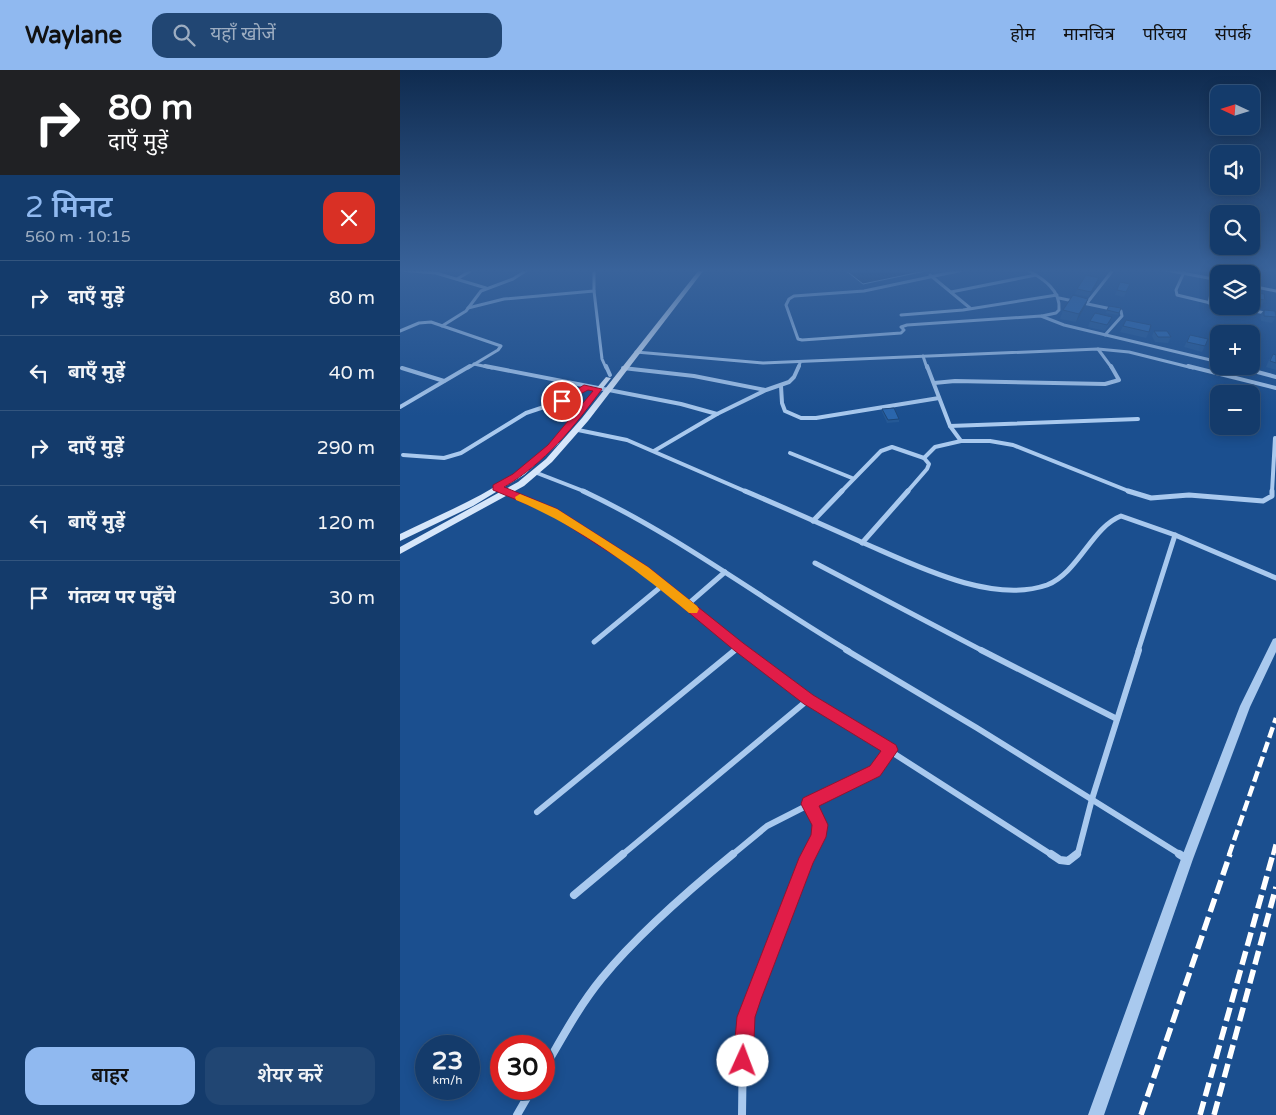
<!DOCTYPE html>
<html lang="hi">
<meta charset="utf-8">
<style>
:root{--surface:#143b6b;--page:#214673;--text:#f1f3f6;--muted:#9dadc1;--line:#33557e;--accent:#90b9f0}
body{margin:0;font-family:"Varela Round","Noto Sans Devanagari",sans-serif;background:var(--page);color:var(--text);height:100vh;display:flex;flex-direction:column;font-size:19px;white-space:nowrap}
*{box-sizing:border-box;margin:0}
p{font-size:16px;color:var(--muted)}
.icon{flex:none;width:28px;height:28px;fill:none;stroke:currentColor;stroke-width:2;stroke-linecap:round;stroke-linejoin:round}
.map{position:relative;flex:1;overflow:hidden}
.panel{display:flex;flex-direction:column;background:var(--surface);width:400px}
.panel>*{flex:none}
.hud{background:#202124;color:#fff;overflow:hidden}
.needle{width:32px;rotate:274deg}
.buttons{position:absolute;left:810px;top:15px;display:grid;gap:10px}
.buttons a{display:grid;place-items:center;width:50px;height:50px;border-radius:10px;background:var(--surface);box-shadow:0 2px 12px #0003,0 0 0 1px var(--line);font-size:25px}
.speed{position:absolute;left:15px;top:965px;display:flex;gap:10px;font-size:25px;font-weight:700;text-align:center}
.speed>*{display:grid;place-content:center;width:65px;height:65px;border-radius:50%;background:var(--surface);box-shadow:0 2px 12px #0003,0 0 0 1px var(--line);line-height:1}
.speed small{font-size:12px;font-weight:400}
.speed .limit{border:8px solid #d22;background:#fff;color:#111}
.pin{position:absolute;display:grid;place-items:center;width:42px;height:42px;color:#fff;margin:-21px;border:2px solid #fff;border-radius:50%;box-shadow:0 1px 5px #0007}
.me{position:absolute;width:55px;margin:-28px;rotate:2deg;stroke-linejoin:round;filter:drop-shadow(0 0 4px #0008)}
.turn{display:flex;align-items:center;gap:18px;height:105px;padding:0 25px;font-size:22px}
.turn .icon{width:65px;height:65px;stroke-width:2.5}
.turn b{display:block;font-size:35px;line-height:42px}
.round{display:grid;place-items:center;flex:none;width:52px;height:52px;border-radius:15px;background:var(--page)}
.headline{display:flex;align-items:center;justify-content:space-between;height:85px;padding:0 25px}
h1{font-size:30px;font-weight:600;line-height:38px;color:var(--accent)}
.cta{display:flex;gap:10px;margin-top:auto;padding:10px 25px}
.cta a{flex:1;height:58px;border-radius:15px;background:var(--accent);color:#111;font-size:20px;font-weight:600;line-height:58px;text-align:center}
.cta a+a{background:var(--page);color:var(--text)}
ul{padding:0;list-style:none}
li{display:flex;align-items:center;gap:15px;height:75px;padding:0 25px;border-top:1px solid var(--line)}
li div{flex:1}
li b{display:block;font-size:19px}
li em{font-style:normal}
header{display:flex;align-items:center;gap:30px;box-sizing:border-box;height:70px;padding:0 25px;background:var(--accent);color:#111}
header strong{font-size:24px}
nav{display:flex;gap:28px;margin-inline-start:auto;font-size:18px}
.search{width:350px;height:45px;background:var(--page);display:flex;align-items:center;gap:12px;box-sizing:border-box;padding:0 18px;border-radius:15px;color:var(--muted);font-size:19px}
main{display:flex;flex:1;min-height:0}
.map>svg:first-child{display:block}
.water{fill:#123a6d;stroke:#9cc4f0}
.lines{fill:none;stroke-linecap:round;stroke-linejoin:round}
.minor-far4{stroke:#a9c9ee;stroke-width:3}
.minor-far3{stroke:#a9c9ee;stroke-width:4}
.minor-far2{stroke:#a9c9ee;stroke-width:5}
.minor-far1{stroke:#a9c9ee;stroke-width:6}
.minor{stroke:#a9c9ee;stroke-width:8}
.tertiary{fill:#a9c9ee;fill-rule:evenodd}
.secondary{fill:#d6e6fa;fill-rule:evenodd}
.rail-far1{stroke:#fff;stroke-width:4.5;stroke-dasharray:11 4.5;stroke-linecap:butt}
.rail{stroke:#fff;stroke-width:5.5;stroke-dasharray:14 5.5;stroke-linecap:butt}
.wall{fill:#245895}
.shaded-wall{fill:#1d4779}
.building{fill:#2a66ad;stroke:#1d4779}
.route{fill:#e11d48;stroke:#92132f}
.slow{fill:#f59e0b}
</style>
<header>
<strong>Waylane</strong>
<div class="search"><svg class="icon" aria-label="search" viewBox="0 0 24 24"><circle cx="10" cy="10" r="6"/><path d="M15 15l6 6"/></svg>यहाँ खोजें</div>
<nav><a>होम</a><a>मानचित्र</a><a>परिचय</a><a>संपर्क</a></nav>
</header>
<main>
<section class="panel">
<div class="hud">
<div class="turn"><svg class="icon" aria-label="right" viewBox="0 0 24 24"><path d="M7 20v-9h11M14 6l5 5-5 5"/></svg><div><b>80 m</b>दाएँ मुड़ें</div></div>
</div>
<div class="headline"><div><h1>2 मिनट</h1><p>560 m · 10:15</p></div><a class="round" style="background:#d93025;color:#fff"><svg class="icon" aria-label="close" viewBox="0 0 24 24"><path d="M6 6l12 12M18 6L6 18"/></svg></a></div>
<ul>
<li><svg class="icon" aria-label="right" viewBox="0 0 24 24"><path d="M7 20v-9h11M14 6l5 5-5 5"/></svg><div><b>दाएँ मुड़ें</b></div><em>80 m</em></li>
<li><svg class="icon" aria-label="left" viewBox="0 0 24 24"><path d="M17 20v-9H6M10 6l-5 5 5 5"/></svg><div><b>बाएँ मुड़ें</b></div><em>40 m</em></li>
<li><svg class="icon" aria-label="right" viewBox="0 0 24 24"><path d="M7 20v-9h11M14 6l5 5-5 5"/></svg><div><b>दाएँ मुड़ें</b></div><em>290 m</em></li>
<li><svg class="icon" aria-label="left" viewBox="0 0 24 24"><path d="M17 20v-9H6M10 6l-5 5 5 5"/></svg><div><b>बाएँ मुड़ें</b></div><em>120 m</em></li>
<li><svg class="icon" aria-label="arrive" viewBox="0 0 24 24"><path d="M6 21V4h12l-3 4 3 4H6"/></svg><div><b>गंतव्य पर पहुँचे</b></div><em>30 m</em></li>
</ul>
<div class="cta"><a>बाहर</a><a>शेयर करें</a></div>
</section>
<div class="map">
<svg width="876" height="1045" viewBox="0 0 876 1045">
<rect width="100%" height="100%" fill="#1b4f8f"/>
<path class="water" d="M445,200H530L463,214Z"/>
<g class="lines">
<g class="minor-far4">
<path d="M0,200L36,203L86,218"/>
<path d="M194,200V221L202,289L206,298"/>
<path d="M563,200L464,221L394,226L389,229L386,235L398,269L402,270L501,263L504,260L501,257L507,255L641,246L664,255L819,292"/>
<path d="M628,200C643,209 661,220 659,240L656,243L642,246"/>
<path d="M766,200L819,210"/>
<path d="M785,200L776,220L777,225L819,235"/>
<path d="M843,200V204"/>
<path d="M530,205L570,238"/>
<path d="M57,209L72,200"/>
<path d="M851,216L876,221"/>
<path d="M551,222L636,205"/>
<path d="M659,228L721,241L722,246L705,265"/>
<path d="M687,233L713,200"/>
<path d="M809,233L816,200"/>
<path d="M827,236L876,245"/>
<path d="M68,238L104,229L194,221"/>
<path d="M501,245L563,240L657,225"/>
<path d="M42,256L66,241L81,221L113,209L127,200"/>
<path d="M0,261L19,253L31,252L101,276L98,280L68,298"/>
<path d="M698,279L712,298"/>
<path d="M236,282L363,293L698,279L729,282L793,298"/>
<path d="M523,286L527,298"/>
<path d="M74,294L92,298"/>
<path d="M834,296L840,298"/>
<path d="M398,298L400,293"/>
</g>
<g class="minor-far3">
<path d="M85,296L281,334L317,344"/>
<path d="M206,296L210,305"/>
<path d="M527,296L550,356L738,349"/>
<path d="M788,296L876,318"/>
<path d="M835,296L876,307"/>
<path d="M2,298L44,311"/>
<path d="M223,298L294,306L365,320"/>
<path d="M534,313L555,311L705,314L719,310L711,296"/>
<path d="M381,316L382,333L385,341L401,348H416L539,328"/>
<path d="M0,337L70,296"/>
<path d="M550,356L561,371H590L613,375L731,422"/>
<path d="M178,360L227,370L347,422"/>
<path d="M254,381L317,344L366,320L389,312L394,307L399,296"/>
<path d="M390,383L452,408"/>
<path d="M3,385L44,388L61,383L126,343L162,331L187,317"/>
<path d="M524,388L535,377L561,371"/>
<path d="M137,403L186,422"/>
<path d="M97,418L107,422"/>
<path d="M441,422L481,381L492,377L524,388L529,394L527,399L507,422"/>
<path d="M872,422L875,368"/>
</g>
<g class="minor-far2">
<path d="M104,421L154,442L244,500L345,581"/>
<path d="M183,421C277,465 360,528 449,581"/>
<path d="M345,421C383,437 421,454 459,471C511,493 590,535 647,515C678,503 692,457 721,446L775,465L876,508"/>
<path d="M728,421L751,428L789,425L863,431L872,426V421"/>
<path d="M413,451L442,421"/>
<path d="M462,473L508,421"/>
<path d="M415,493L583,581"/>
<path d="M287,535L325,502"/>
<path d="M194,572L263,515"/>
<path d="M334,581L339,577"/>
<path d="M738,581L775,465"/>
</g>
<g class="minor-far1">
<path d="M343,580L409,629L652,785"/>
<path d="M446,580L577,658L781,785"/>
<path d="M581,580L717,649"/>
<path d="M408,734C422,755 420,763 409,785"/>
<path d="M137,742L335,580"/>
<path d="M222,785L409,629"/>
<path d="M332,785L367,756L475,701L491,680"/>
<path d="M675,785L678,783L692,729L739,580"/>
</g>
<g class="minor">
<path d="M651,784L660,790L668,791L677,784"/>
<path d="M779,784L787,789"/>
<path d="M174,825L223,784"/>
<path d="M144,999C162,968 179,936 202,908C238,864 289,820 333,784"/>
<path d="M117,1045L132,1019"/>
<path d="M342,1045L343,973L346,947L409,784"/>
</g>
<path class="tertiary" d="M876,568V582L850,637L793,789L704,1045H688L781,789L840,636L873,569Z"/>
<g class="secondary">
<path d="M299,200H304L188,351L152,392L124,416L0,484V477L118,412L146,389L182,348Z"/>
<path d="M206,307L211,308L158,374L124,405L73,436L0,471V464C45,442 94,423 133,390C161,366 182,335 206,307Z"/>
</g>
<g class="rail-far1">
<path d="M829,785L876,648"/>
<path d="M873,785L876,773"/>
</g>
<g class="rail">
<path d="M741,1045L830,784"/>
<path d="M800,1045L873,784"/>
<path d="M814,1045L876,817"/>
</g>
</g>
<g class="wall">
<path d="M720,212L730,214L724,227L715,225Z"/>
<path d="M697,213L689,227L675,224L677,219Z"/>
<path d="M851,222L865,230L861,236L851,234Z"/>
<path d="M688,229L685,237L676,252L660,249L663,240Z"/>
<path d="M721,238L718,245L706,243L707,240Z"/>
<path d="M864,240L876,247L872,253L861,251L860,245Z"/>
<path d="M726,250L749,262L746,268L720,262Z"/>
<path d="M690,251L710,253L705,261L688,257Z"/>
<path d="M754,261L771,267L768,273L755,272L752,266Z"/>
<path d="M790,265L805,276L802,282L784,277Z"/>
<path d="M819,272V286L813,284L816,277Z"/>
<path d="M851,278L855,287L852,293H851Z"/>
<path d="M873,284L876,285V300L866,297L869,290Z"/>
<path d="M482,339L499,349V352L487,353L482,342Z"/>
</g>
<g class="shaded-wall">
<path d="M699,208L697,213L689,227L691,222Z"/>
<path d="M688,229L685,237L676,252L679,244Z"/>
</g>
<g class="building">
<path d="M686,205L699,208L691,222L677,219Z"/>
<path d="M720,212L730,214L726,222L717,220Z"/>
<path d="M851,222L864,224L865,230L851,228Z"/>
<path d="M673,225L688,229L679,244L663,240Z"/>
<path d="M709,236L721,238L719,243L707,240Z"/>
<path d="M864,240L875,241L876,247L864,246Z"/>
<path d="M695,243L712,247L707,255L690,251Z"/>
<path d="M726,250L751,255L749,262L723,256Z"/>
<path d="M754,261H767L771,267H758Z"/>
<path d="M790,265L808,269L805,276L787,272Z"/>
<path d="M851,278L858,280L855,287L851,286Z"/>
<path d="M873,284L876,285V293L870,291Z"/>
<path d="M494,338L499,349L488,350L482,339Z"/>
</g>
<linearGradient id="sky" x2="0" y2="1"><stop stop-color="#0f2b4f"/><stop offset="0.58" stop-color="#39639b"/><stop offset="1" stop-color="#39639b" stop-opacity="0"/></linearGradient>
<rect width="876" height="346" fill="url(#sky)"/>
<path class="route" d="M184,315L202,319C174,357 145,393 104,417L157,439L248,497L343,573L413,625L496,675L498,680L480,706L419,736L428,755L426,767L413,793L361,929L355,947L353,991L350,998L343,1001L336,998L333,991L337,947L399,788L411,765L412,755L401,734L403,728L470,696L481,681L404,634L335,581L240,502L150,444L93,420V415L113,404L148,375L193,321L188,320L165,332L158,331Z"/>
<path class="slow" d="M120,424L157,439L248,497L297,536L299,539L297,543H289C236,499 180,457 116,430L115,427Z"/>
</svg>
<div class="buttons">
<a><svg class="needle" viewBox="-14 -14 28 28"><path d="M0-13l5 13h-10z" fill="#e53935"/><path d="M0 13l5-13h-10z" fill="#9dadc1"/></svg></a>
<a><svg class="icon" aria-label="sound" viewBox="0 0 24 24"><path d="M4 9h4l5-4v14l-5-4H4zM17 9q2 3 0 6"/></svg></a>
<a><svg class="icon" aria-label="search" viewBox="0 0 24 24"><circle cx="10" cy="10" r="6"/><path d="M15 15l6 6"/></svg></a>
<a><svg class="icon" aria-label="layers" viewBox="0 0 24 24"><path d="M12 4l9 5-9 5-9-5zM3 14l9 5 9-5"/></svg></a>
<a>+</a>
<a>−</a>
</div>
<div class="speed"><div>23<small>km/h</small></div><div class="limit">30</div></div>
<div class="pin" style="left:162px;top:331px;background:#d93025"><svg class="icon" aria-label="arrive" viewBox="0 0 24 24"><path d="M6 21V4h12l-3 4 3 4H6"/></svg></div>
<svg class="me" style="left:343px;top:991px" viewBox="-20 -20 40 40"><circle r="19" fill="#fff"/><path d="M0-13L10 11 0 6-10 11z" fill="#e11d48"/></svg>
</div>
</main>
